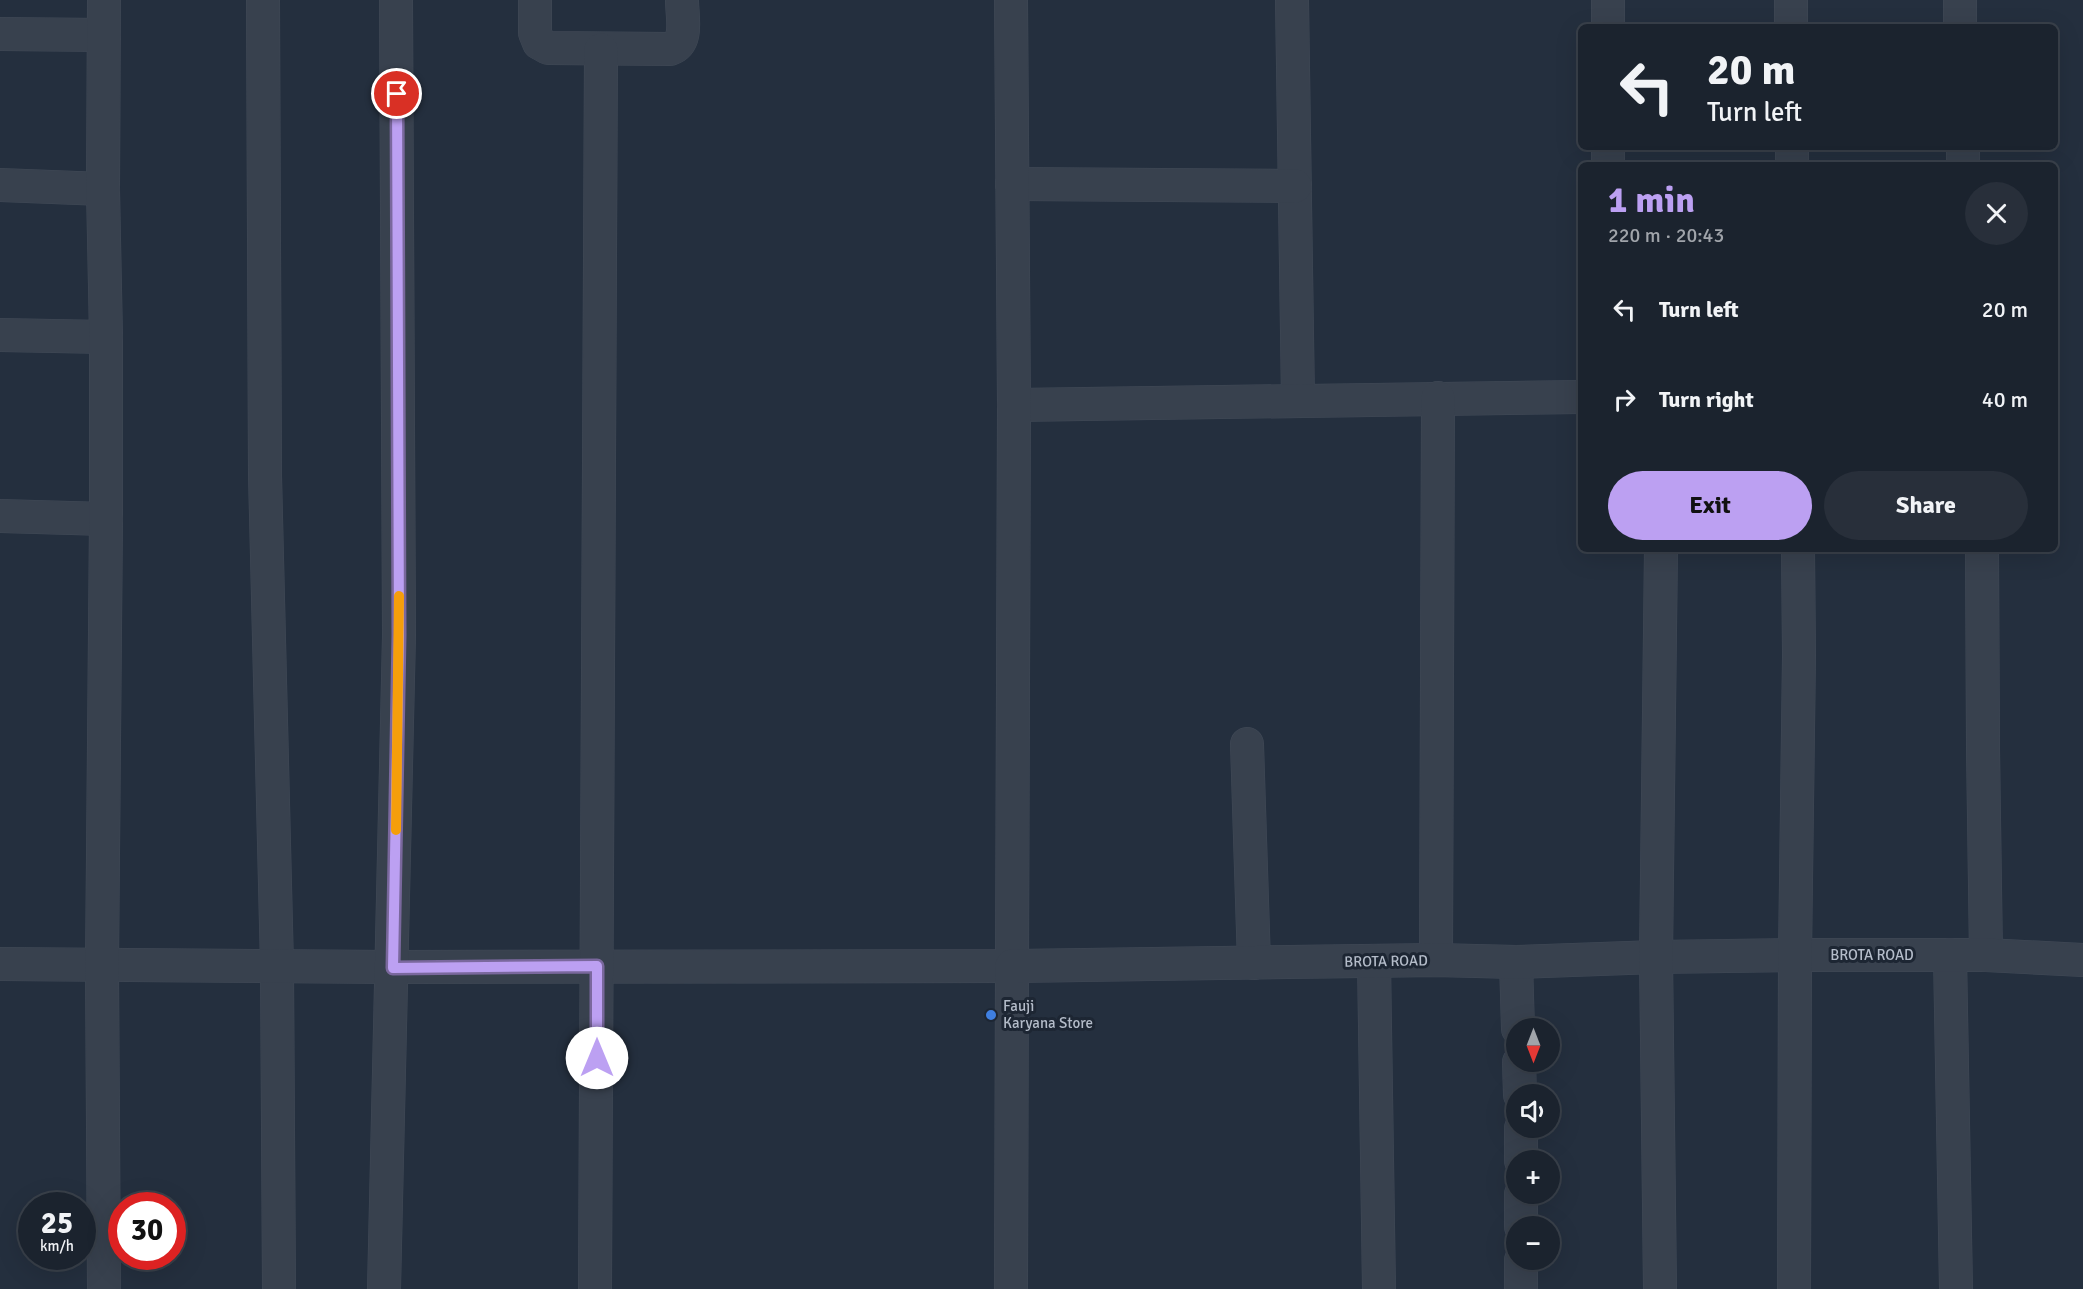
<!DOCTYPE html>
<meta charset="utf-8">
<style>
:root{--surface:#1b232e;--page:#282f3a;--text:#f1f3f6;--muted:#a0a4aa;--line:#39404a;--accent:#bca0f2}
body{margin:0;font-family:Signika,sans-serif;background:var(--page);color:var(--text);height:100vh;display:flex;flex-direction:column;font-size:22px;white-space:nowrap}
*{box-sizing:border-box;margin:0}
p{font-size:20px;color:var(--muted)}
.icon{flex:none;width:33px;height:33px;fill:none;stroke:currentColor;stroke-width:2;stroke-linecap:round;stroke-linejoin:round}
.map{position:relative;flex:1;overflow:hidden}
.side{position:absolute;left:1578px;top:162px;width:480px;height:390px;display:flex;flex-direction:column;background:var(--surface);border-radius:9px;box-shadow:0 6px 24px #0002,0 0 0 2px var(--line)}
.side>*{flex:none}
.top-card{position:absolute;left:1578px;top:24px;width:480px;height:126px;border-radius:9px;box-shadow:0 6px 24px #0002,0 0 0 2px var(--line);background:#1b232e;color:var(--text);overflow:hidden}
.needle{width:39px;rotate:180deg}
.fabs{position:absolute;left:1506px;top:1018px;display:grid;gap:12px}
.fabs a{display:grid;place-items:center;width:54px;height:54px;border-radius:50%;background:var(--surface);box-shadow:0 6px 24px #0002,0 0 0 2px var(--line);font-size:30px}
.speed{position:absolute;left:18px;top:1192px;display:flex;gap:12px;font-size:30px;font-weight:700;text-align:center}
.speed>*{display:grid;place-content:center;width:78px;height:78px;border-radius:50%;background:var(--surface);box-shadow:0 6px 24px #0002,0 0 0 2px var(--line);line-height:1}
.speed small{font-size:15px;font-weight:400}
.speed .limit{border:9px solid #d22;background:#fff;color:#111}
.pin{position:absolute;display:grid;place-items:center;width:51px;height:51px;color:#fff;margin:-26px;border:3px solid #fff;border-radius:50%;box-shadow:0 2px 6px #0007}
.me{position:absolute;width:66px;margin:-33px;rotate:0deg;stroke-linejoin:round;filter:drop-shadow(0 0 4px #0008)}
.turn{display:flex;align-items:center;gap:21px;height:126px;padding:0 30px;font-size:27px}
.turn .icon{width:78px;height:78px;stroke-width:2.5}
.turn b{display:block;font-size:42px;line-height:51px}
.round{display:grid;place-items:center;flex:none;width:63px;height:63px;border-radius:32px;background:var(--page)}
.overview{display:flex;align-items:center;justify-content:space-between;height:102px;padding:0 30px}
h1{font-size:36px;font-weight:700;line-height:45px;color:var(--accent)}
.action{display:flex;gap:12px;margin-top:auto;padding:12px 30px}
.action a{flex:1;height:69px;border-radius:36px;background:var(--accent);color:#111;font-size:24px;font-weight:700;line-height:69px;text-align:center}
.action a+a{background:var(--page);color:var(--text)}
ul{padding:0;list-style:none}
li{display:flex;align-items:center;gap:18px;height:90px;padding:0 30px}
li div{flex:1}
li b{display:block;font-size:22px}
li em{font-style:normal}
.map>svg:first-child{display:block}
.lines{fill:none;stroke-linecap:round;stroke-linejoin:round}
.minor-casing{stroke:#414a57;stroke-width:34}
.minor{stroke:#38414e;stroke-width:33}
.route-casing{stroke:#7a689d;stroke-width:15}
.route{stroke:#bca0f2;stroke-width:10}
.slow{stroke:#f59e0b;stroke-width:10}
.shop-dot{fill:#3f7fe0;stroke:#1d2633;stroke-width:2}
.labels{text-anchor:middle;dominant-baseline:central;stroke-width:6;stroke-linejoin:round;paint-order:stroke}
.street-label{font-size:15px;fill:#b4bcc9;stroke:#1d2633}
.poi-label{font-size:15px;fill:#b4bcc9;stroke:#1d2633;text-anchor:start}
</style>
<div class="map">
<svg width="2083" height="1289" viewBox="0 0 2083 1289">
<rect width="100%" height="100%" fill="#242f3e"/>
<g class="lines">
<defs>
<g id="minor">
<path d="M263,0L265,475L277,966L279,1289"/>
<path d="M535,0V33L539,43L548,48L670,49C689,43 682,17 682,0"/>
<path d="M1292,0L1298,400"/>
<path d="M1791,0V27"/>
<path d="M1960,0V27"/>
<path d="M1608,27V0"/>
<path d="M0,34L104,35"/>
<path d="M1608,147V165"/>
<path d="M1792,147V165"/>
<path d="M1963,147V165"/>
<path d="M1012,184L1295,186"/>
<path d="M0,185L103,189"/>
<path d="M0,335L106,337"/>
<path d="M1014,405L1581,397"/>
<path d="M0,516L106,519"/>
<path d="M1982,549L1983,748L1986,955"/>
<path d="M1247,744L1254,963"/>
<path d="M1950,955L1956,1289"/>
<path d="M1436,960L1438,398"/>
<path d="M1374,961L1379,1289"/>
<path d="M1516,962L1518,1029"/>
<path d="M0,964L393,967L1012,966L1014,405L1011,0"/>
<path d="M1519,1062L1520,1095"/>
<path d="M1521,1128V1161"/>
<path d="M1521,1227V1194"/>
<path d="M104,1289L102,966L106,519V337L103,189L104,0"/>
<path d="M384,1289L399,635L396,0"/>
<path d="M595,1289L601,50"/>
<path d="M1011,1289L1012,966L1436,960L1516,962L1656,957L1795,955H1986L2083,960"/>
<path d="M1521,1289V1260"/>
<path d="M1660,1289L1656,957L1661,549"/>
<path d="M1794,1289L1795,955L1799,655L1798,549"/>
</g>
</defs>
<use href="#minor" class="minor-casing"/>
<use href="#minor" class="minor"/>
</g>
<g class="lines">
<defs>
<path id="route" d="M397,94L399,635L393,968L597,966V1058"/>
</defs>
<use href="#route" class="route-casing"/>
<use href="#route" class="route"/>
<path class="slow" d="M396,830L399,596"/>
</g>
<circle class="shop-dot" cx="991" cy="1015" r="6"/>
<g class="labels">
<g class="street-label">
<text x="1872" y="955">BROTA ROAD</text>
<text transform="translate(1386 961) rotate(-1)">BROTA ROAD</text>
</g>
<g class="poi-label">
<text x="1003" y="1006">Fauji<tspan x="1003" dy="17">Karyana Store</tspan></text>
</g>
</g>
</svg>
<div class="fabs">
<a><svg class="needle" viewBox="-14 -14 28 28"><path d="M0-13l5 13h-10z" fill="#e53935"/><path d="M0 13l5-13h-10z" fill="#a0a4aa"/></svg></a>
<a><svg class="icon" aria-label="sound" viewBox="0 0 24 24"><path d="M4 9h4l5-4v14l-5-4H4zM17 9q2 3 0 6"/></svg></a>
<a>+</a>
<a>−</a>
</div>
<div class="speed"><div>25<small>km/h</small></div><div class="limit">30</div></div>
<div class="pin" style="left:397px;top:94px;background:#d93025"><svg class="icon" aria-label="arrive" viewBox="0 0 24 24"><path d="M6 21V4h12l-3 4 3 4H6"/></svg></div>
<svg class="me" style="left:597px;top:1058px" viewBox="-20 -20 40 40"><circle r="19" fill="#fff"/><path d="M0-13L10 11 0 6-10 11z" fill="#bca0f2"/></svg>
<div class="top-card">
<div class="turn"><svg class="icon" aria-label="left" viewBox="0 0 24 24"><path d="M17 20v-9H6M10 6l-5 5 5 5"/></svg><div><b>20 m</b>Turn left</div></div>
</div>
<section class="side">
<div class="overview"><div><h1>1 min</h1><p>220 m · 20:43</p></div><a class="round"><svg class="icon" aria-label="close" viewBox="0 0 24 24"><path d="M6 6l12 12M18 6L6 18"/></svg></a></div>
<ul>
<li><svg class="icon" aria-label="left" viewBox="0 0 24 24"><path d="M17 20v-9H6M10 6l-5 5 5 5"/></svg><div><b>Turn left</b></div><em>20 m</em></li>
<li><svg class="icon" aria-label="right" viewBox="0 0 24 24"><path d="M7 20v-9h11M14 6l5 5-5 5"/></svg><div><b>Turn right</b></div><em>40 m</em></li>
</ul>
<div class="action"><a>Exit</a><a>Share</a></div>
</section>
</div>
